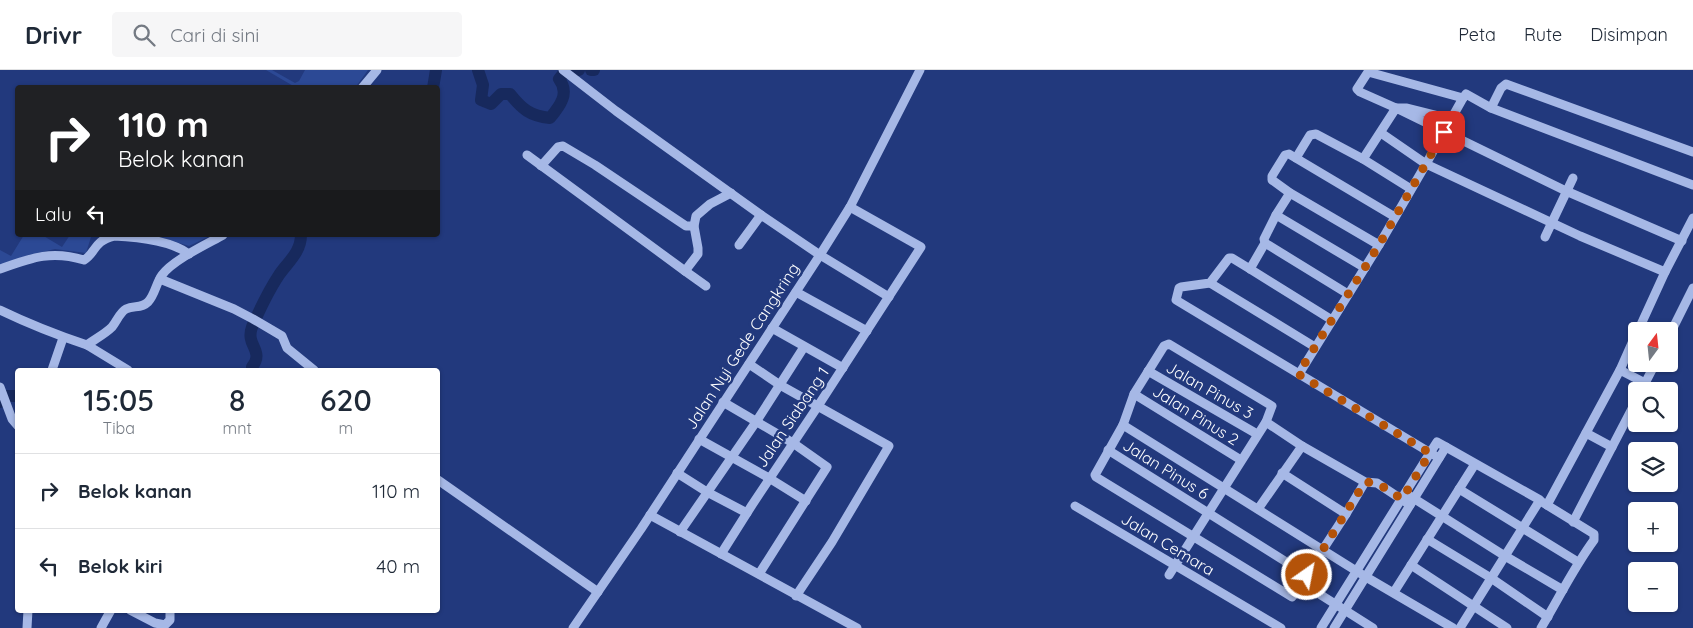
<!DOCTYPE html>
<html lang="id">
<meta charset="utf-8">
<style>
:root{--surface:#fff;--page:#f6f6f7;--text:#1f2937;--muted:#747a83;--line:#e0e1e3}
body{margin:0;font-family:Quicksand,sans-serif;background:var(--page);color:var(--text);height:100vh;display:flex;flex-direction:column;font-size:19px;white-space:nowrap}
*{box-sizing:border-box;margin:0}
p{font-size:16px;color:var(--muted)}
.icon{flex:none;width:28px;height:28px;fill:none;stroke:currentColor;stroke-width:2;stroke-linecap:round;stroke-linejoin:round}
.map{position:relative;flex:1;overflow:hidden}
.drawer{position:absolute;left:15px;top:298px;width:425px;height:245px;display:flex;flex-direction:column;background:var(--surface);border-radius:5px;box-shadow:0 1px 4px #0004}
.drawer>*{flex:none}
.top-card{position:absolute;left:15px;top:15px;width:425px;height:152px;border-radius:5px;box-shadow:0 1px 4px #0004;background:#202124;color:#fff;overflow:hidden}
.needle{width:32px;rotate:15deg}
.controls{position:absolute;left:1628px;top:252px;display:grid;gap:10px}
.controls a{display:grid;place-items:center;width:50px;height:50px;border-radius:5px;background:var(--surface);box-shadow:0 1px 4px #0004;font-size:25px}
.pin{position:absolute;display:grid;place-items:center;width:42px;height:42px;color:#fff;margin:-21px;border-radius:10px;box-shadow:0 2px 8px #0006}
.me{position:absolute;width:55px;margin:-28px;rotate:33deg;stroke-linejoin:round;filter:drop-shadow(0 0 4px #0008)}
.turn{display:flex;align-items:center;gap:18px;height:105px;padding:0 20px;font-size:22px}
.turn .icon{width:65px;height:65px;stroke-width:2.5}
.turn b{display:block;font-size:35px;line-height:42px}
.then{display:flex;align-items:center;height:48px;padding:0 20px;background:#0003;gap:10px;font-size:19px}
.eta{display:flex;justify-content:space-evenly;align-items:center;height:85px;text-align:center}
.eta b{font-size:30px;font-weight:600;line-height:35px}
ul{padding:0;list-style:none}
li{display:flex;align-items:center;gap:15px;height:75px;padding:0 20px;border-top:1px solid var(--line)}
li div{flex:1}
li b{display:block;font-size:19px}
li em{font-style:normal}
header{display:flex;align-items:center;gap:30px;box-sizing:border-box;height:70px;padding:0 25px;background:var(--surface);border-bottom:1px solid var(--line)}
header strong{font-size:24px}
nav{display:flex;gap:28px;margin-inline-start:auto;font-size:18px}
.search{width:350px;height:45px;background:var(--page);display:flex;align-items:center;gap:12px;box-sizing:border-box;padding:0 18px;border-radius:5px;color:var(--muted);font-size:19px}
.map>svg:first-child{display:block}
.green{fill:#2c4995}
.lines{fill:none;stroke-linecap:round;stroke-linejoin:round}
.river{stroke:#17295d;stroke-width:12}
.minor{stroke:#a6b8e6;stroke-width:9}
.route{stroke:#b45309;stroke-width:9;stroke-dasharray:0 16.2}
.labels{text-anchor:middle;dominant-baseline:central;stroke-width:5;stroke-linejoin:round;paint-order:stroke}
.street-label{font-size:16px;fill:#fff;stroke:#22397d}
</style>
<header>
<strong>Drivr</strong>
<div class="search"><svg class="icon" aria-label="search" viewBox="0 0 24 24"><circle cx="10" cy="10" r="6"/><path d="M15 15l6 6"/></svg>Cari di sini</div>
<nav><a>Peta</a><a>Rute</a><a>Disimpan</a></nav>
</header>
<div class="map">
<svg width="1693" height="558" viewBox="0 0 1693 558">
<rect width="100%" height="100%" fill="#22397d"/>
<g class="green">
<path d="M266,0H272L295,13L299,11L305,0H368L355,18L295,17Z"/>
<path d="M24,165H42L62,177L70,165H100L91,167L86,183L55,179L25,186L0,196V180L11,186Z"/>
<path d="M149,165L172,166L188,165L196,167L202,165H212L189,176L160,167Z"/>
</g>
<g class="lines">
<g class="river">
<path d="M478,0L483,15L481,30L491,34L501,24H510C522,39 530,46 550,48C560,36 570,23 559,9L563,4L579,0"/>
<path d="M591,0H594"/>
<path d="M433,18L436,0"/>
<path d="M252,300V297C265,280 245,276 252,257C259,241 269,220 279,205C288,192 301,182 301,165"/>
<path d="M0,332L7,326H18"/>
</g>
<g class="minor">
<path d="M563,0L616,41L761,145L820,185L889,227"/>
<path d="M362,18L377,0"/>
<path d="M1463,28L1466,24L1491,38L1693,115"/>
<path d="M1491,38L1501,18L1506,14L1693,82"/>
<path d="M1381,63L1426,94L1463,28L1368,2L1357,19L1360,22L1396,38H1407L1451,49"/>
<path d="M527,85L685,201L698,184V178L694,156L696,146L710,134L731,123"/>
<path d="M1296,88L1310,65L1316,64L1363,89L1411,119"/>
<path d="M1363,89L1396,38L1566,121L1682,171"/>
<path d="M541,96L558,77L563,76L595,95L677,150L686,156H694"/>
<path d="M1290,123L1276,145L1264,169L1265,173L1250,199L1232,188H1229L1210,213L1181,217L1179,218L1176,230L1439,388"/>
<path d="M1276,145L1365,198"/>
<path d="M1545,167L1573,108"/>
<path d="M1265,173L1348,224"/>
<path d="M739,175L761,145"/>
<path d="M1379,175L1426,94L1580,166L1665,202"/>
<path d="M0,199C31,188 51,180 84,190C96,183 93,171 114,166C137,167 170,170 189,184"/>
<path d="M1250,199L1332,250"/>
<path d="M685,201L706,216"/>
<path d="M160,209L234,239L253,249L282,266L287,278L314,300"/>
<path d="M1210,213L1315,277"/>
<path d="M796,222L867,261"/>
<path d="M0,240C29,254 57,265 87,275C95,269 105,264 112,257C117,251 120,242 126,239C134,235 141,239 148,232C155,225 156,213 162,205C173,190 207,174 223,165"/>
<path d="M772,258L843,298"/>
<path d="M1638,261L1665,202L1693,148"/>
<path d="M1669,266L1693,218"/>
<path d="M87,275L128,300"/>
<path d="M749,294L780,315L889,376L832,472L796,526"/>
<path d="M52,300L63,268"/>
<path d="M1620,300L1645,313"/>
<path d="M1148,301L1257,364"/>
<path d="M1299,304L1379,175L1290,123L1272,110V106L1285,85L1289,84L1395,147"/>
<path d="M0,317L12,349L18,356"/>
<path d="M1641,321L1655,294"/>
<path d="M1134,324L1241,390"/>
<path d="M723,332L793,373L827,397L759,504"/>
<path d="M1123,355L1366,507L1453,558"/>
<path d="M1586,363L1612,377"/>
<path d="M699,369L769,408L806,431"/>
<path d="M1108,380L1307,505"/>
<path d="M677,403L707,422L747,443"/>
<path d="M1282,403L1346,444"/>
<path d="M438,410L598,522"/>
<path d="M1365,412L1346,444L1292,527L1096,407L1095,405L1123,355L1134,324L1164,276L1169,274L1272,336L1266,352L1302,376L1365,412L1377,413L1410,435"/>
<path d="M1459,419L1578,492"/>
<path d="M1410,426L1505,486L1540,430L1446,377"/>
<path d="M1547,435L1620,300L1636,264"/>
<path d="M1075,436L1281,558"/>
<path d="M1258,439L1302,376"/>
<path d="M650,445L857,558"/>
<path d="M1573,452L1636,331"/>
<path d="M680,462L756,352L804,277"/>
<path d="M1427,469L1491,508L1548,547"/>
<path d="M721,484L752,435L818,336L921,177L850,137"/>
<path d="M1411,495L1507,558"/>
<path d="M1169,505L1266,352"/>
<path d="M1302,513L1373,558"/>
<path d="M1394,522L1475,394"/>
<path d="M130,540L155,553L165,555L170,550V540"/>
<path d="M27,558L28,540"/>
<path d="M101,558L111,540"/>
<path d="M573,558L641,459L820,185L850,137L920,0"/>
<path d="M1321,558L1430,383L1437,372L1446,377L1334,558"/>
<path d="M1460,558L1505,486L1563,520"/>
<path d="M1541,558C1559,528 1574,497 1594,470V464L1542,432"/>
</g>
</g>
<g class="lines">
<path class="route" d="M1307,505L1365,412L1377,413L1402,429L1430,383L1298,304L1379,175L1444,62"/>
</g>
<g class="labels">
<g class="street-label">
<text transform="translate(742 276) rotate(-57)">Jalan Nyi Gede Cangkring</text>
<text transform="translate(1210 320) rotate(30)">Jalan Pinus 3</text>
<text transform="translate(1196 345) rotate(32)">Jalan Pinus 2</text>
<text transform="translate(792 347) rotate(-56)">Jalan Siabang 1</text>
<text transform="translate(1166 399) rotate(32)">Jalan Pinus 6</text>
<text transform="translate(1168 474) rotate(31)">Jalan Cemara</text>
</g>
</g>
</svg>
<div class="controls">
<a><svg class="needle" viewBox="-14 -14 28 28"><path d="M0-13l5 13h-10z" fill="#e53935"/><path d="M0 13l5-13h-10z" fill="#747a83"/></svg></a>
<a><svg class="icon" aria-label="search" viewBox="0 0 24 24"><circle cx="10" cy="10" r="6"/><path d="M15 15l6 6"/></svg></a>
<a><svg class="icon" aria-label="layers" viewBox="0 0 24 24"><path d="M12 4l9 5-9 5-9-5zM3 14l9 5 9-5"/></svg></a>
<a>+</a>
<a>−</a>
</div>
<div class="pin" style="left:1444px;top:62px;background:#d93025"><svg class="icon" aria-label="arrive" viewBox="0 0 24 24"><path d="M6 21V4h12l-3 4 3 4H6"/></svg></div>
<svg class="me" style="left:1307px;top:505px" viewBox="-20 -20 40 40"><circle r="17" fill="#b45309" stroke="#fff" stroke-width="3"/><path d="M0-11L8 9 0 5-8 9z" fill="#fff"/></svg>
<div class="top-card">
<div class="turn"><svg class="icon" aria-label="right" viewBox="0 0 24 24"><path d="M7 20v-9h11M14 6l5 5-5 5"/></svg><div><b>110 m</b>Belok kanan</div></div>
<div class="then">Lalu<svg class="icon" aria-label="left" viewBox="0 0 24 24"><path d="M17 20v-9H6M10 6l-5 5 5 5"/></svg></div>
</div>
<section class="drawer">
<div class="eta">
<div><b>15:05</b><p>Tiba</p></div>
<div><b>8</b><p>mnt</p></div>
<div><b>620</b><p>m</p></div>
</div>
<ul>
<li><svg class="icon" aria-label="right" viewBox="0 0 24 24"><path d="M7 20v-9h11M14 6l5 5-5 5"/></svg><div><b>Belok kanan</b></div><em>110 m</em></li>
<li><svg class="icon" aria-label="left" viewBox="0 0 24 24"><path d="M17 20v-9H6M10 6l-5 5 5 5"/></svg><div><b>Belok kiri</b></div><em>40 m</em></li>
</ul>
</section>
</div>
